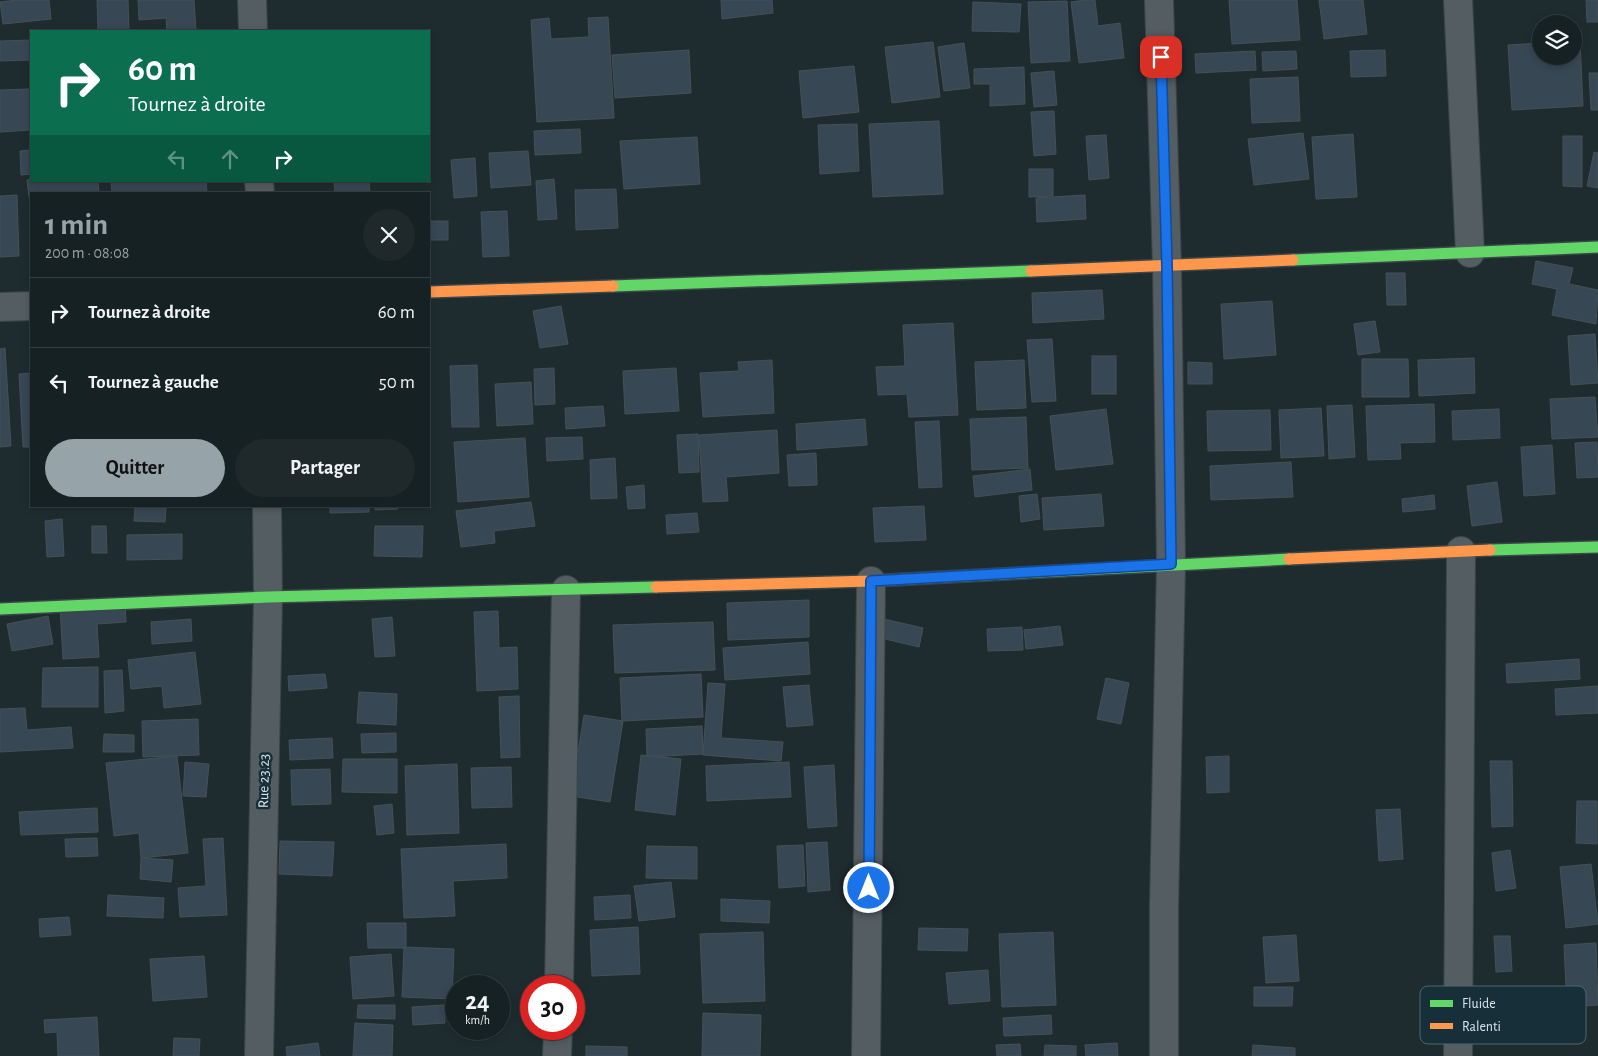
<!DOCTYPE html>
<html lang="fr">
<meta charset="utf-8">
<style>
:root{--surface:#162124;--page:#1f292c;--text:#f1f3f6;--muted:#9ea3a6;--line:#353e41;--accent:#96a4aa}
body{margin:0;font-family:"Alegreya Sans",sans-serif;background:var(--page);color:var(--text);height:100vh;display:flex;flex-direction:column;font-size:19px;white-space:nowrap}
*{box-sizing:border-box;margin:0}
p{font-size:16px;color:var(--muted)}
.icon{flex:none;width:28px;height:28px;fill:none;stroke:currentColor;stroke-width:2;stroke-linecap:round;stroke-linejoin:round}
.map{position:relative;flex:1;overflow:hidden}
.details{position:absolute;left:30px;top:192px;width:400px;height:315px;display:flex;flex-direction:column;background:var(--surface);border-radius:0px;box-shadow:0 2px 8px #0003,0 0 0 1px var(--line)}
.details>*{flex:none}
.hud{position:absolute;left:30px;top:30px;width:400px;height:152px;border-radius:0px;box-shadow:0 2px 8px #0003,0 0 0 1px var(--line);background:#0b6e4f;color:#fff;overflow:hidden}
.controls{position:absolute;left:1532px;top:15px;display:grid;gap:10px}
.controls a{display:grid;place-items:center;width:50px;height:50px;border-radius:50%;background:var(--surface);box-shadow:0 2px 8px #0003,0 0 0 1px var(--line);font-size:25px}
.speed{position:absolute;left:445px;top:975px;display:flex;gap:10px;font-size:25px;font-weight:700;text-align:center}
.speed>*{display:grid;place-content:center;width:65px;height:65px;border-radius:50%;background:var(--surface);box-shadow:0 2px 8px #0003,0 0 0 1px var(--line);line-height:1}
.speed small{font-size:12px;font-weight:400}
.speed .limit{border:8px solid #d22;background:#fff;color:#111}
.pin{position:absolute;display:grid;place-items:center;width:42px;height:42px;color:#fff;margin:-21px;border-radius:10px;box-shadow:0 2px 8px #0006}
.me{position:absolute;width:55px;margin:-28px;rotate:0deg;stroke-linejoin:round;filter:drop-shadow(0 0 4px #0008)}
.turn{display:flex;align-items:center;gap:18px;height:105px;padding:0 15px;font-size:22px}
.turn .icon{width:65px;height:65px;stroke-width:2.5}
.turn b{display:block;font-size:35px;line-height:42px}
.lanes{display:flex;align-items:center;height:48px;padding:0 15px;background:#0003;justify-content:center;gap:25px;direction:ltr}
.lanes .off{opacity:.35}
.round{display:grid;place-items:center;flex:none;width:52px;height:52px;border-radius:26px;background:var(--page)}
.overview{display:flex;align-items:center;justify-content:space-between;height:85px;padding:0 15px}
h1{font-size:30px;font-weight:600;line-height:38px;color:var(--accent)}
.button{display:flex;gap:10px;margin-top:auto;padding:10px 15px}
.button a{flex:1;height:58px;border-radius:30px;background:var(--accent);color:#111;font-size:20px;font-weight:600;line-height:58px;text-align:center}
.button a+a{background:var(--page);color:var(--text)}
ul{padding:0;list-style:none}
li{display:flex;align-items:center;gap:15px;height:70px;padding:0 15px;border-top:1px solid var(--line)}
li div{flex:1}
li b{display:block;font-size:19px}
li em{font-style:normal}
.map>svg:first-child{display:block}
.building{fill:#384754;stroke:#465055}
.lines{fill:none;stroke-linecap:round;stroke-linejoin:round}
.street-casing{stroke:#3b4649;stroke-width:30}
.fast-casing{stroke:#3b4649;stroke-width:14}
.slow-casing{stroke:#3b4649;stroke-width:14}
.street{stroke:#545d61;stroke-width:28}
.fast{stroke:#63d668;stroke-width:11}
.slow{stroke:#ff974d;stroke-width:11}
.route-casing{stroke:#114b97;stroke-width:12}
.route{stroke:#1a73e8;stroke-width:9}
.labels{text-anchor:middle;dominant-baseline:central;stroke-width:5;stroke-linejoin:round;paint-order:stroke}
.street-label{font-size:15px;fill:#d7e5eb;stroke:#162f38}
.key{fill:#162f38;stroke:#50666e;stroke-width:1}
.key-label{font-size:14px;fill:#d7e5eb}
</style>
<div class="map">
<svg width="1598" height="1056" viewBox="0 0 1598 1056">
<rect width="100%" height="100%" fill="#1e2c30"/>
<g class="building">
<path d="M17,0H49L51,19L3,24L0,2Z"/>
<path d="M97,0H128L129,31H98Z"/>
<path d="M138,0H194L196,31H167L166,18L139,20Z"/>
<path d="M721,0H772L773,13L722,19Z"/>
<path d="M1085,0H1095L1098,26L1120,23L1124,58L1079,63L1071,2Z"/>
<path d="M1229,0H1297L1300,40L1232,44Z"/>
<path d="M1319,0H1363L1367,34L1324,39Z"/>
<path d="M1586,0H1598V22H1587Z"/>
<path d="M1067,1L1070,61L1031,63L1028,2Z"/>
<path d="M973,2L1021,4L1019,32L972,31Z"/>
<path d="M608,17L614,118L537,122L531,20L549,18L551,39L589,37L588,18Z"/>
<path d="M31,40V60L0,61V41Z"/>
<path d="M1574,41H1580L1583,106L1512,110L1508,45L1541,43V56H1574Z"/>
<path d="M933,42L940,97L892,103L885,47Z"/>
<path d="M964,43L970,88L944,91L938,47Z"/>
<path d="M689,50L691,93L615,98L612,55Z"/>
<path d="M1385,50L1386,76L1351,77L1350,51Z"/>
<path d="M1255,51L1256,70L1196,73L1195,54Z"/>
<path d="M1296,51L1297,69L1263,71L1262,52Z"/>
<path d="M854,66L859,112L803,118L799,71Z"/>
<path d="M1024,67L1025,104L990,106V84H974V69Z"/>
<path d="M1054,71L1057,105L1034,107L1031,73Z"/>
<path d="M1589,73H1598V110H1591Z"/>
<path d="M1298,77L1300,121L1252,123L1250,79Z"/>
<path d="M31,89V130L0,132V90Z"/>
<path d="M1054,111L1056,154L1034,156L1031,112Z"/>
<path d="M939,121L943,194L873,197L869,124Z"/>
<path d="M857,124L859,171L820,174L818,125Z"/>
<path d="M580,129L581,153L535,155L534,131Z"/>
<path d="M1303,133L1309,179L1254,185L1248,139Z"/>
<path d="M1353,134L1357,197L1316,199L1312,137Z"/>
<path d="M1106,135L1109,178L1089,180L1086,136Z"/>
<path d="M1563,136H1582V187L1563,186Z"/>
<path d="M697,137L700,184L624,189L620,141Z"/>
<path d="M31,150V174L21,175L20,151Z"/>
<path d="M528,151L531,185L491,188L489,153Z"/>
<path d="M1594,152L1598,153V188L1587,186Z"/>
<path d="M475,158L477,196L454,198L451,160Z"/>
<path d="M1029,169H1053V196L1029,197Z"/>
<path d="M31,179V181H98L99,194H31V212L27,180Z"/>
<path d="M554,179L557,219L538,220L536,181Z"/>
<path d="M111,181H206L207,194H112Z"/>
<path d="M334,181H369L370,194H335Z"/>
<path d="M616,189L618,228L576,230L575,190Z"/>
<path d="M17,195L19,256L0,257V196Z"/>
<path d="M1085,195L1086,219L1037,222L1036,198Z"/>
<path d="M507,211L509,256L483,257L481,212Z"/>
<rect x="429" y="221" width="19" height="19"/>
<path d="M1536,261L1573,268L1569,284L1598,290L1596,324L1552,315L1557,289L1532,284Z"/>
<path d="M1386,273H1405L1406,305H1387Z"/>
<path d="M1102,290L1104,319L1033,323L1032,293Z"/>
<path d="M1272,301L1276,355L1224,359L1221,304Z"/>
<path d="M561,306L568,344L540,348L533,311Z"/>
<path d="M1375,321L1380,352L1358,355L1354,324Z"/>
<path d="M953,323L958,415L909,417L907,394L878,395L876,367L905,366L903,325Z"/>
<path d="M1595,334L1598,383L1571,385L1568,336Z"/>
<path d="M1052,339L1056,401L1032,402L1027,340Z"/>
<path d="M5,348L11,446L0,447V349Z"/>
<rect x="1092" y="356" width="24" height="38"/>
<path d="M1474,358L1475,393L1419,396L1418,360Z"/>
<path d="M1362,359H1408L1409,397H1362Z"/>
<path d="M772,360L774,413L703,417L700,373L739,371L738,362Z"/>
<path d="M1024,360L1026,408L977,410L975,362Z"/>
<path d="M1188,362L1212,363V384H1188Z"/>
<path d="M477,365L479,427H452L450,366Z"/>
<path d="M554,368L555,404L535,405L534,369Z"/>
<path d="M676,368L679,411L625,414L623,371Z"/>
<path d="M31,373V447H23L19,374Z"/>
<path d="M531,382L533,424L497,426L495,384Z"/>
<path d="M1595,397L1598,437L1552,439L1550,399Z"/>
<path d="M1434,404L1435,442L1400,443L1401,459L1368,460L1366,406Z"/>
<path d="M1352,405L1355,457L1329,459L1327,406Z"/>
<path d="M603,406L605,426L566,429L565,408Z"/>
<path d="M1321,408L1324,456L1281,458L1279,410Z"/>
<path d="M1106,409L1113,464L1056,470L1050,416Z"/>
<path d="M1499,409L1500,438L1453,440L1452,411Z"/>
<path d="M1270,410L1271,450L1208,451L1207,411Z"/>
<path d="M1026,417L1028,468L972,470L970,419Z"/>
<path d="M865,419L867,445L797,450L796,424Z"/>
<path d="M939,421L942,487L919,488L915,422Z"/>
<path d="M777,430L779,473L726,477L728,501L703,502L699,435Z"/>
<path d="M698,434L699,472L679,473L677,435Z"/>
<path d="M582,437L583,459L547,461L546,438Z"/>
<path d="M525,438L529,497L458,502L454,442Z"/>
<path d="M1597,442L1598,477L1577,478L1575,443Z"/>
<path d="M1552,445L1555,494L1524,496L1521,447Z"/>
<path d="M816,453L817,485L789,486L787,455Z"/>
<path d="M615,458L617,498L591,499L590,460Z"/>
<path d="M1291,462L1293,497L1211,500L1210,466Z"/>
<path d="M1030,469L1032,490L975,497L973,476Z"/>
<path d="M1497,482L1502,522L1472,526L1467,486Z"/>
<path d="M644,485L645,508L628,509L626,487Z"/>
<path d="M1037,494L1040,519L1021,522L1019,496Z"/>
<path d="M1101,494L1104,526L1044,530L1042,498Z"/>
<path d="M1434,495L1435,509L1403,512L1402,499Z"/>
<path d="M531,502L535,526L494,531L495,543L461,547L456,511Z"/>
<path d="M135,506L166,508L165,522L134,521Z"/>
<path d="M330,506H369V512L330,513Z"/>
<path d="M375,506H397L398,509L375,510Z"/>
<path d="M924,506L926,540L875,542L873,508Z"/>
<path d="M697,513L699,532L667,534L666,515Z"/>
<path d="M62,519L64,556L47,557L45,521Z"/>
<path d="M92,526H106L107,553H92Z"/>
<path d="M375,526H423L422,557L374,556Z"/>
<path d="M182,534V559L127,560V535Z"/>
<path d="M809,600V637L728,640L727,603Z"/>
<path d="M125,603L126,622L97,624L99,657L63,659L60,607Z"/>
<path d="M498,611L499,648L517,647L518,689L477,691L474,612Z"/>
<path d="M48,616L53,644L12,651L7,624Z"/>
<path d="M392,617L395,656L375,657L372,619Z"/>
<path d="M191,619L192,641L152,644L151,622Z"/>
<path d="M884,619L923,628L919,647L881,638Z"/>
<path d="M713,622L715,670L615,673L613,625Z"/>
<path d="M1060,626L1063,645L1026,649L1024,630Z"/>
<path d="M1022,627L1023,650L988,651L987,629Z"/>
<path d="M808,642L810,674L725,680L723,648Z"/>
<path d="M195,652L201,704L164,708L162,686L131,689L128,660Z"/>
<path d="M1579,659L1580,679L1507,683L1506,664Z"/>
<path d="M98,667V707H42L43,668Z"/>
<path d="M122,670L124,711L105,713L104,671Z"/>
<path d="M325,674L327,688L289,691L288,676Z"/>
<path d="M701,674L703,717L622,721L620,678Z"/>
<path d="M1106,678L1129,683L1121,724L1097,719Z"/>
<path d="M708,683L725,684L721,738L783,742L781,761L703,755Z"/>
<path d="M809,685L813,725L787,727L783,687Z"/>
<path d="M1598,686V713L1556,715L1555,689Z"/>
<path d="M359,692L397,694L396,725L357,723Z"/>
<path d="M519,696L520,757L501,758L499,697Z"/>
<path d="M25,708L27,730L71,727L73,748L0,752V709Z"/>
<path d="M584,715L623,721L610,802L571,796Z"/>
<path d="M198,719L199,755L143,757L142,721Z"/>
<path d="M702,726L703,754L647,757L646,729Z"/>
<path d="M396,733V752L362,753L361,734Z"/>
<path d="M104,734L134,735V752H103Z"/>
<path d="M332,738L333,758L290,760L289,740Z"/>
<path d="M641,755L681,759L675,815L635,810Z"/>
<path d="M177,756L188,853L141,858L139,833L114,836L106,763Z"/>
<path d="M1229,756V792L1207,793L1206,757Z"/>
<path d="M343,759H397V793L342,792Z"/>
<path d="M1490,761H1512L1513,826L1492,827Z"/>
<path d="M185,762L209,764L206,797L183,796Z"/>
<path d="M789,762L791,797L707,801L706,766Z"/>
<path d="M457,764L459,833L407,835L405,766Z"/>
<path d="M834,765L837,826L808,828L804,767Z"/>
<path d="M511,767L512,807L472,808L471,768Z"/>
<path d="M330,769L331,804L292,805L291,770Z"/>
<path d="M1577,801H1597V844L1576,843Z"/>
<path d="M392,804L394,833L377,835L374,806Z"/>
<path d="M97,808L98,832L21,835L19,812Z"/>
<path d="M1400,809L1403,859L1379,861L1376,810Z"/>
<path d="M97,838L98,856L66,857L65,839Z"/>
<path d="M223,838L227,915L180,917L178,888L206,886L203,839Z"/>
<path d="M280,841L334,842L332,876L279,874Z"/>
<path d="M827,842L830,890L808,892L806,843Z"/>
<path d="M506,844L507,878L453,881L455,916L404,918L401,849Z"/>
<path d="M803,845L805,886L779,888L777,846Z"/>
<path d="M647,846L697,847V879L646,878Z"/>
<path d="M1510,850L1516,888L1496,891L1492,853Z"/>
<path d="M141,858L173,860L171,882L140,879Z"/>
<path d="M1591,864L1598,924L1566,928L1560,867Z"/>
<path d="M671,882L675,917L639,921L634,886Z"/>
<path d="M108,895L164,898L163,918L107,916Z"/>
<path d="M630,895L631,918L595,920L594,897Z"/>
<path d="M721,899L770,901L769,923L721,921Z"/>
<path d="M69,917L71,935L40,937L39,919Z"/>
<path d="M367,923H406V948H368Z"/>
<path d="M638,927L640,974L592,976L590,930Z"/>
<path d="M919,928L968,929L967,951L918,950Z"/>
<path d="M763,932L765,1001L703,1003L700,934Z"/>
<path d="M1053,932L1056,1005L1002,1007L999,934Z"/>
<path d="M1296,935L1299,981L1266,983L1263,937Z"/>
<path d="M1494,936H1510L1512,971L1496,972Z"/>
<path d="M1596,943L1598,1005L1567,1007L1564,945Z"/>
<path d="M404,947L454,949L452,999L402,997Z"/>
<path d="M391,954L394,996L353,999L350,957Z"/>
<path d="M204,956L207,997L153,1001L150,959Z"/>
<path d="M988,970L990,1001L949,1004L946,973Z"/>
<path d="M1254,987H1293L1292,1006H1254Z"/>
<path d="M358,1005H395V1019L357,1018Z"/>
<path d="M444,1005L445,1023L413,1025L412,1007Z"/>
<path d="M703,1013L761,1015L760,1056H702Z"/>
<path d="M1051,1015L1052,1034L1004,1036L1003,1018Z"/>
<path d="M97,1017L99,1056H58L57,1032L45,1033L44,1020Z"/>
<path d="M355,1023L393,1025L392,1056H353Z"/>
<path d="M174,1038L200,1039L199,1056H173Z"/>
<path d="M318,1043L320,1056H287L286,1047Z"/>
<path d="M1117,1043L1118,1056H1086L1085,1045Z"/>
<path d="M1020,1044L1021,1056H997L996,1045Z"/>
<path d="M1045,1045L1076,1046V1056H1044Z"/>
<path d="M1253,1045L1295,1048V1056H1252Z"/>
<path d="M586,1046L627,1047V1056H586Z"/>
</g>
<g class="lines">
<defs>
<g id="street">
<path d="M252,0L253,31"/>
<path d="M1159,0L1167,266L1171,564L1164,908V1056"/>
<path d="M1458,0L1470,253"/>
<path d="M259,181L260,194"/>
<path d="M0,307L31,306"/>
<path d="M559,986L566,590"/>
<path d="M259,1056L268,597L267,506"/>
<path d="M557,1056L558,1029"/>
<path d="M866,1056L871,581"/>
<path d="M1458,1056L1461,551"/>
</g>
<g id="fast">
<path d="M1293,260L1598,247"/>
<path d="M613,286L1031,271"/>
<path d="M1490,550L1598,547"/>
<path d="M945,577L1289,559"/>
<path d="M0,609L268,597L656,587"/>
</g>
<g id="slow">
<path d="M1031,271L1293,260"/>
<path d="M429,292L613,286"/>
<path d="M1289,559L1490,550"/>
<path d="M656,587L871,581L945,577"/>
</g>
</defs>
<use href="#street" class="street-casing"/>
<use href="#fast" class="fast-casing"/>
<use href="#slow" class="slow-casing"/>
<use href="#street" class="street"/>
<use href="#fast" class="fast"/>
<use href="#slow" class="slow"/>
</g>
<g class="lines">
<defs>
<path id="route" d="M869,888L871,581L1171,564L1167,266L1161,57"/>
</defs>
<use href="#route" class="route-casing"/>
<use href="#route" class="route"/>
</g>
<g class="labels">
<g class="street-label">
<text transform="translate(264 781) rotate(-89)">Rue 23.23</text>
</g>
</g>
<rect x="1420" y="986" width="166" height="58" rx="8" class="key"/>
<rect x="1430" y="1000" width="23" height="7" fill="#63d668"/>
<rect x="1430" y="1023" width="23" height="6" fill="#ff974d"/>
<g class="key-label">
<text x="1462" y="1008">Fluide</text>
<text x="1462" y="1031">Ralenti</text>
</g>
</svg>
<div class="controls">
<a><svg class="icon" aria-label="layers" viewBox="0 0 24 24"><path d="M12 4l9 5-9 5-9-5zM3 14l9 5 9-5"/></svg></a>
</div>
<div class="speed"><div>24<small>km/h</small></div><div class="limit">30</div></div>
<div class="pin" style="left:1161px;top:57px;background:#d93025"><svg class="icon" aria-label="arrive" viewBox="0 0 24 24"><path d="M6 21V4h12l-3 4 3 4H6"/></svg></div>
<svg class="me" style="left:869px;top:888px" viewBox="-20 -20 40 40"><circle r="17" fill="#1a73e8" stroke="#fff" stroke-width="3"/><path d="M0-11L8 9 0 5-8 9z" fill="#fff"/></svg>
<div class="hud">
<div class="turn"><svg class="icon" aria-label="right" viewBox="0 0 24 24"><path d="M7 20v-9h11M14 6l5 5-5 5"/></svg><div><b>60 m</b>Tournez à droite</div></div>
<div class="lanes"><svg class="icon off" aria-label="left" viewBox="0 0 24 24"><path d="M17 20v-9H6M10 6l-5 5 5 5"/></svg><svg class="icon off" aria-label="ahead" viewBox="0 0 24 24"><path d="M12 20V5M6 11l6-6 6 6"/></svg><svg class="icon" aria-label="right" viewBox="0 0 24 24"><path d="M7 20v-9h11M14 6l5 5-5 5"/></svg></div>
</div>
<section class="details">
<div class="overview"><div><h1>1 min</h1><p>200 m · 08:08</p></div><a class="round"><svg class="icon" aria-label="close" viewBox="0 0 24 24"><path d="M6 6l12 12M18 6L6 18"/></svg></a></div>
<ul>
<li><svg class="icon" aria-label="right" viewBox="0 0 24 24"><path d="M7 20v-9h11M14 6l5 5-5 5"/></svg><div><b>Tournez à droite</b></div><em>60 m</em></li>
<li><svg class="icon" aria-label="left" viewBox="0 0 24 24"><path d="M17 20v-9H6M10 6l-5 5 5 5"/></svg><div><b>Tournez à gauche</b></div><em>50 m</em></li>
</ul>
<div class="button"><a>Quitter</a><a>Partager</a></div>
</section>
</div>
